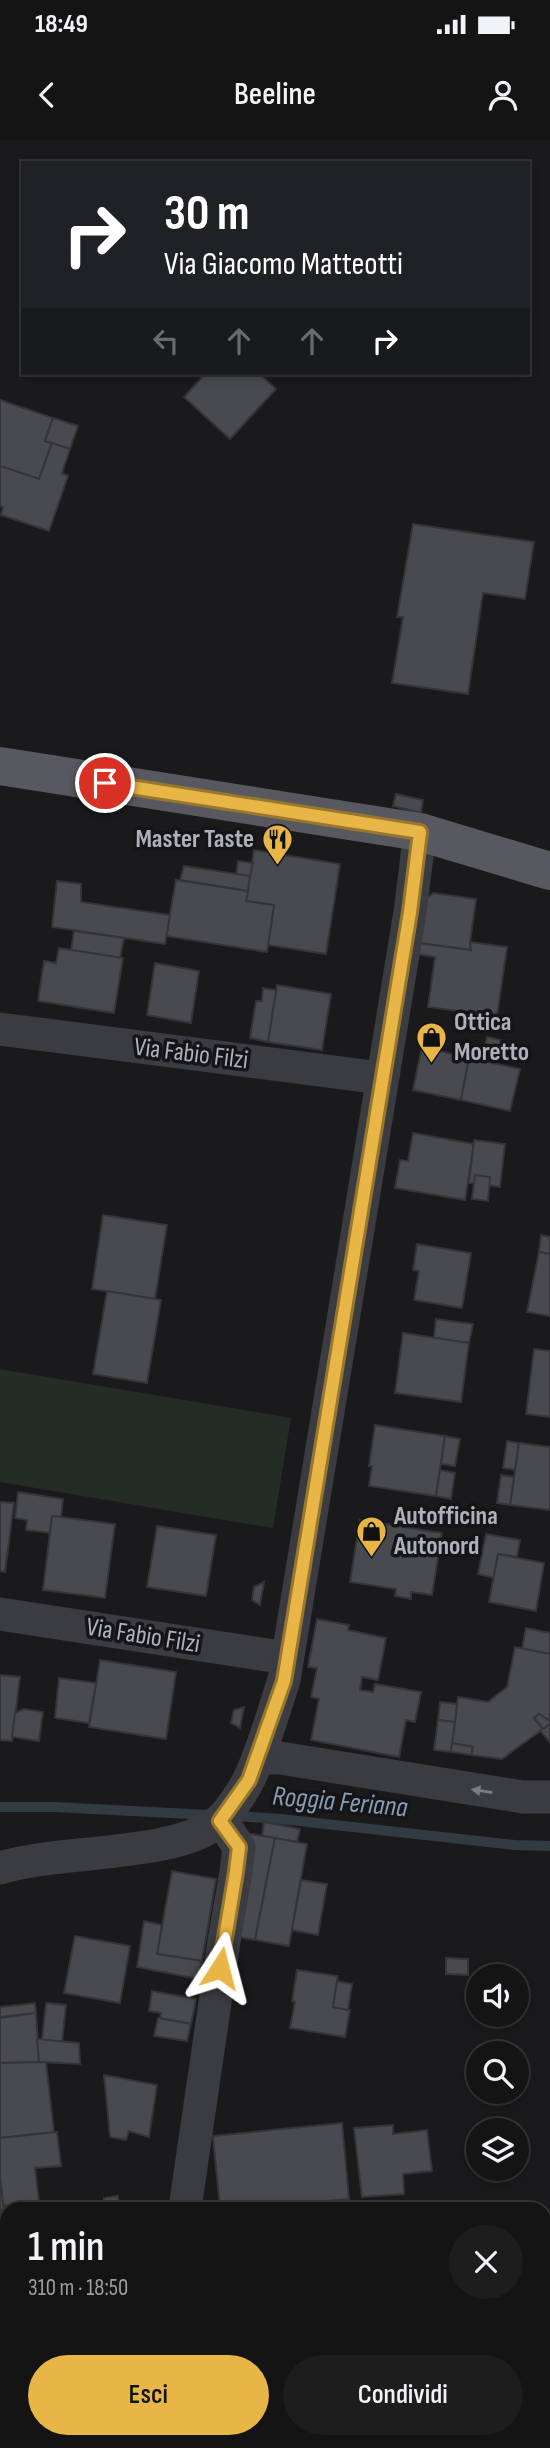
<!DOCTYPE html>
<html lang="it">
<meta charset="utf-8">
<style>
:root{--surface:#141415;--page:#1d1d1e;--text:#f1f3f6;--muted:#9d9ea0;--line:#333334;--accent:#e8b647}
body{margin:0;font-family:"Sofia Sans Condensed",sans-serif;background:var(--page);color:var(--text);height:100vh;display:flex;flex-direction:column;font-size:26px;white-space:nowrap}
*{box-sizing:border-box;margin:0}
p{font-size:23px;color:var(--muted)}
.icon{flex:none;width:38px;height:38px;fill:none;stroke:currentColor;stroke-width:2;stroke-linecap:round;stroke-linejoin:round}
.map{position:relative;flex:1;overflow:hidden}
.drawer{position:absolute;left:0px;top:2062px;width:551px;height:247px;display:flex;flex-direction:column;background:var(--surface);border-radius:21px 21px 0 0;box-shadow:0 4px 10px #0003,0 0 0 2px var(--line)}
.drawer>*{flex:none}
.hud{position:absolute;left:21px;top:21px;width:509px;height:214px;border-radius:0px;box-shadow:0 4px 10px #0003,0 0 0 2px var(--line);background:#202124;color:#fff;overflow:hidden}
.fabs{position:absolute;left:466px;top:1824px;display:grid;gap:14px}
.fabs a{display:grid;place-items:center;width:63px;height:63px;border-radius:50%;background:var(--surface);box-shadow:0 4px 10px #0003,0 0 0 2px var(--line);font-size:35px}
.pin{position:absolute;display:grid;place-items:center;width:60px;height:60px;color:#fff;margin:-30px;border:4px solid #fff;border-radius:50%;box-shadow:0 2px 7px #0007}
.me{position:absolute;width:77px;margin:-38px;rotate:9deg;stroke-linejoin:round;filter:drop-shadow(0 0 5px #0008)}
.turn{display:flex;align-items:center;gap:24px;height:147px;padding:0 28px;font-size:32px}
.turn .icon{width:91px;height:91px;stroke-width:2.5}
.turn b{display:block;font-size:49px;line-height:60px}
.lanes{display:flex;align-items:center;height:66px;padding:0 28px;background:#0003;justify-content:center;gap:35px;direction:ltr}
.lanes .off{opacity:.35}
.round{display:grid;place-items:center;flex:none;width:74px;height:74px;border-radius:37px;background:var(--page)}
.overview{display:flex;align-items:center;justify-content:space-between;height:119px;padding:0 28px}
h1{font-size:42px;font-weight:600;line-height:52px}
.primary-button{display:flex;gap:14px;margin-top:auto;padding:14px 28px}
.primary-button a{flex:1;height:80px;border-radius:42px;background:var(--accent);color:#111;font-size:28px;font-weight:600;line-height:80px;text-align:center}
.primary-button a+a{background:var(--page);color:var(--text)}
.status{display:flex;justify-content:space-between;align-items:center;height:49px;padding:0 35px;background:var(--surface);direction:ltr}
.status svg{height:19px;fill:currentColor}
header{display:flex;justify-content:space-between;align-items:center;height:91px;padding:0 28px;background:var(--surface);font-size:32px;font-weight:600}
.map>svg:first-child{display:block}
.green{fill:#242c26}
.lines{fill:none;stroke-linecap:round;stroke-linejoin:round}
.stream{stroke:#333b42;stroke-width:10}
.building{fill:#494a4f;stroke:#353438;stroke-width:2}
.minor{stroke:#3b3c41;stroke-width:33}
.major{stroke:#585960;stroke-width:38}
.oneway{fill:#7a7c84}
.route-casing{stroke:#97762e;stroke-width:18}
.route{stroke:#e8b647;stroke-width:12}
.labels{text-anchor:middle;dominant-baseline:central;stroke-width:7;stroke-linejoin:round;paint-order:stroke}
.poi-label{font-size:26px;font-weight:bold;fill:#aeb1bb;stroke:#151517;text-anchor:start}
.street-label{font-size:26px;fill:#aeb1bb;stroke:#151517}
.water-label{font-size:28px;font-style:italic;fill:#879db3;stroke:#151517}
</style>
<div class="status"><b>18:49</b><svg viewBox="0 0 49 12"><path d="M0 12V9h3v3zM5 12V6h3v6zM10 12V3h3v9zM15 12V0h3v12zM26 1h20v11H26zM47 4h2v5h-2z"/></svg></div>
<header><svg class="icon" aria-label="back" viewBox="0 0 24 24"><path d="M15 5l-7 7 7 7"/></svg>Beeline<svg class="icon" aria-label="person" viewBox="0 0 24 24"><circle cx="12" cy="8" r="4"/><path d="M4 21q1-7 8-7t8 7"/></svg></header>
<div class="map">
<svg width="550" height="2308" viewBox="0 0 550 2308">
<rect width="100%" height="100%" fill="#1a1a1c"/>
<path class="green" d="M0,1229L291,1278L273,1388L0,1342Z"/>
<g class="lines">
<g class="stream">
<path d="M0,1667H55L209,1675"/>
<path d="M235,1676L281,1679L515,1705L550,1706"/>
</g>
</g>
<g class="building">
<path d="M206,233H259L276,249L230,299L184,257Z"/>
<path d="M0,260L53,278L45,301L52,303L39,339L0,326Z"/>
<path d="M53,278L78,286L70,309L45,301Z"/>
<path d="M52,303L70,309L62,333L68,336L49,391L1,375L3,367L0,366V326L39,339Z"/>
<path d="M413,384L534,402L525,459L483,453L468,554L392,543L403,477H397Z"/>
<path d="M396,654L423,660L421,673L393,666Z"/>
<path d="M254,710L340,724L326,814L268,805L274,765L246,761Z"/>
<path d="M238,721L253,723L250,736L236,734Z"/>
<path d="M184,726L250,736L248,751L180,740Z"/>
<path d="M176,740L248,751L246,761L274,765L267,812L166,796Z"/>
<path d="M57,741L81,744V762L170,775L165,804L52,787Z"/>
<path d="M433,753L476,759L470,802L471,810L418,803L424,761Z"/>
<path d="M74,791L124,798L120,818L71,810Z"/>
<path d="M470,802L507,807L497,876L428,867L435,817L417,814L418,803L471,810Z"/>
<path d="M59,808L123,818L114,873L38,861L44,821L56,823Z"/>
<path d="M155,823L199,831L191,883L147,875Z"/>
<path d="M277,845L331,854L322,910L268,902Z"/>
<path d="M263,848L276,850L268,902L250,898L256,861H262Z"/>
<path d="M487,897L513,903L509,921L483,916Z"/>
<path d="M422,907L469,918L461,960L413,950Z"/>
<path d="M469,918L520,929L510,971L461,960Z"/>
<path d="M413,993L474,1004L465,1060L395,1048L400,1020L408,1021Z"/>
<path d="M474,1000L505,1004L500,1047L469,1043Z"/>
<path d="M475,1035L490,1037L488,1061L472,1059Z"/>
<path d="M103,1075L167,1085L155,1159L92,1149Z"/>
<path d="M541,1095L550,1097V1114L539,1112Z"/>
<path d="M417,1104L471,1113L462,1168L414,1160L419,1131L413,1130Z"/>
<path d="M539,1112L550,1114V1176L527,1172Z"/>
<path d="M107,1151L161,1160L147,1243L93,1234Z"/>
<path d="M436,1179L473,1184L469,1203L434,1198Z"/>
<path d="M403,1193L469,1203L461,1262L395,1253Z"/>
<path d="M534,1209L550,1211V1277L526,1274Z"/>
<path d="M375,1285L445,1296L436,1356L369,1346L372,1326H369Z"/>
<path d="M445,1296L460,1299L455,1326L441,1324Z"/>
<path d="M507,1301L519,1303L515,1330L503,1328Z"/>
<path d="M519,1303L550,1307V1370L510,1365Z"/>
<path d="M440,1330L455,1333L451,1359L436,1356Z"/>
<path d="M501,1335L514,1337L510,1365L497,1363Z"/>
<path d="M18,1352L63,1359L61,1377L52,1376L50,1393L26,1390L27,1380L15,1378Z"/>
<path d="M0,1362L14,1363L5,1432L0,1431Z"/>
<path d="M52,1376L115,1384L105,1458L43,1450Z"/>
<path d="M360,1380L442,1393L432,1455L411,1452V1459L395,1456L396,1449L350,1442Z"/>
<path d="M157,1386L216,1395L206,1456L147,1447Z"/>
<path d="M486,1394L520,1400L517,1417L498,1414L494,1438L478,1434Z"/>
<path d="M498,1414L544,1423L536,1471L489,1462Z"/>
<path d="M264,1442L260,1465L252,1460L254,1447Z"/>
<path d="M317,1479L349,1485L348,1490L386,1498L378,1540L362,1537L360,1550L373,1552L375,1544L421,1552L415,1582L406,1580L399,1617L311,1600L319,1559L311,1557L317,1528L308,1527Z"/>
<path d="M526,1488L550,1493V1514L522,1509Z"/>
<path d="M515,1507L550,1514V1581L539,1574L534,1578L543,1589L502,1619L471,1615L473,1607L452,1603L458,1557L488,1562L507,1547Z"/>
<path d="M100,1520L176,1532L166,1599L89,1587Z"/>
<path d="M0,1535L20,1537L12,1601L0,1600Z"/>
<path d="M59,1538L96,1543L89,1583L55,1578Z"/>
<path d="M440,1562L457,1564L455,1582L438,1580Z"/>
<path d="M244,1567L240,1588L231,1583L234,1570Z"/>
<path d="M24,1569L43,1572L39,1601L12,1597L15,1573Z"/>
<path d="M539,1574L550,1581V1584L543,1589L534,1578Z"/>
<path d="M438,1580L455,1582L451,1612L434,1610Z"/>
<path d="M550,1584V1602L540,1591Z"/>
<path d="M452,1603L473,1607L471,1615L451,1612Z"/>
<path d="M264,1682L300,1689L297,1702L262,1696Z"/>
<path d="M245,1693L275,1698L255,1800L227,1795Z"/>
<path d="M275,1698L307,1704L289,1806L255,1800Z"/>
<path d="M172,1731L216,1739L202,1821L157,1814Z"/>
<path d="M301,1740L327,1744L318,1795L292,1790Z"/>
<path d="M144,1781L162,1785L157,1814L202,1821L198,1839L137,1827Z"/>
<path d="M75,1796L130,1806L120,1863L64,1853Z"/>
<path d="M446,1818L468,1819V1835L446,1834Z"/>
<path d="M297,1830L338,1836L333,1867L350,1870L345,1897L290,1888L295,1862L292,1861Z"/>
<path d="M337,1841L352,1844L348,1870L333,1867Z"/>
<path d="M152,1851L196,1859L191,1884L160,1878L161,1873L149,1871Z"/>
<path d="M35,1863L36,1873L0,1877V1867Z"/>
<path d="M46,1863L66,1865L62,1902L42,1900Z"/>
<path d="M36,1873L39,1922L0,1923V1878Z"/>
<path d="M158,1878L191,1884L187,1901L154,1896Z"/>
<path d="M37,1899L79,1903L80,1924L39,1922Z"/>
<path d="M46,1922L54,1992L0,1998V1923Z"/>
<path d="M104,1935L157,1945L149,1997L129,1991L126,2000L110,1997Z"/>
<path d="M342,1983L349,2059L246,2068H220L213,1996Z"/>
<path d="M393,1985V1994L427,1990L432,2031L403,2034L404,2054L362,2057L354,1988Z"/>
<path d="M57,1992L61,2026L35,2028L39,2062L3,2066L0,2038V1998Z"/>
<path d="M0,2038L4,2070H0Z"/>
<path d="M118,2056L119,2068H104V2058Z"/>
<path d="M0,2070H4L7,2099V2202L0,2203Z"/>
<path d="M0,2270L7,2271V2301H24L23,2308H0Z"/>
</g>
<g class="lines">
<g class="minor">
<path d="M0,889L381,938"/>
<path d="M0,1474L287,1518"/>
<path d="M258,1618H280L523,1657H550"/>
<path d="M0,1728C59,1709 175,1718 219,1681C229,1673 245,1648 250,1637C264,1607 273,1573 284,1540L410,772L420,692"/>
<path d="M185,2068L224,1801L236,1732L239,1707L221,1680"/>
<path d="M0,2223H7"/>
</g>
<path class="major" d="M0,626L420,692L550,731"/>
</g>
<defs><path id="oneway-solid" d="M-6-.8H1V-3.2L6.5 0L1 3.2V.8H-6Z" transform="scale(1.75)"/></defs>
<use class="oneway" href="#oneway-solid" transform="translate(482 1651) rotate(-171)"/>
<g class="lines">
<defs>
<path id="route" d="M105,643L420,692L410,772L284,1541L249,1640L220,1681L239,1707L236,1732L220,1828"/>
</defs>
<use href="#route" class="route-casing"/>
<use href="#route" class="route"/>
</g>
<defs>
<symbol id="restaurant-pin" viewBox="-11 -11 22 30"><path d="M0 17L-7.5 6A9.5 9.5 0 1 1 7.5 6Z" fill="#e8b647" stroke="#151517"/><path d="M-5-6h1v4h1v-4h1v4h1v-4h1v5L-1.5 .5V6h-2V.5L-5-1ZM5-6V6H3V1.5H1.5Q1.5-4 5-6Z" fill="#111"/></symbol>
<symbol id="shop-pin" viewBox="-11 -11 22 30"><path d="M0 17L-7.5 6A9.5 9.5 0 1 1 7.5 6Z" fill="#e8b647" stroke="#151517"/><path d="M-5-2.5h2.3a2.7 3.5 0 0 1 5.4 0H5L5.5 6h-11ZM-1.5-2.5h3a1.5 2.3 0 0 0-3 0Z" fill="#111"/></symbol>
</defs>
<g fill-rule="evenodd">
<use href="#restaurant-pin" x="260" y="682" width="35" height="47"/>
<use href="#shop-pin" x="414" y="880" width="35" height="47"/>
<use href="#shop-pin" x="354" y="1374" width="35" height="47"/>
</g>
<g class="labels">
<g class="poi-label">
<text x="254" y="699" text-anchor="end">Master Taste</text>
<text x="454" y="882">Ottica<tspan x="454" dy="30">Moretto</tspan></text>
<text x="394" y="1376">Autofficina<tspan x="394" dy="30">Autonord</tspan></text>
</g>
<g class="street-label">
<text transform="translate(191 914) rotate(7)">Via Fabio Filzi</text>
<text transform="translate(143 1496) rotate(9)">Via Fabio Filzi</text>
</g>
<g class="water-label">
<text transform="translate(340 1662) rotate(5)">Roggia Feriana</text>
</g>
</g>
</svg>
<div class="fabs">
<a><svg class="icon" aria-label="sound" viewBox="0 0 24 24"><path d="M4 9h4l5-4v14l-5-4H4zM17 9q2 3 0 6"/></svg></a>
<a><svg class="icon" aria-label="search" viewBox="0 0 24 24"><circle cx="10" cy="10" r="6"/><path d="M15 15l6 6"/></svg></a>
<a><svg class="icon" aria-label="layers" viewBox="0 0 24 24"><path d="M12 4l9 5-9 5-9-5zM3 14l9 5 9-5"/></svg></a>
</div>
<div class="pin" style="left:105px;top:643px;background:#d93025"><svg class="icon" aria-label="arrive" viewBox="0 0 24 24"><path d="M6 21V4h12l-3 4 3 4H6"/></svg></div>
<svg class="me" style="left:220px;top:1828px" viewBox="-20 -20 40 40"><path d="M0-17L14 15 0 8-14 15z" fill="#e8b647" stroke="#fff" stroke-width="4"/></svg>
<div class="hud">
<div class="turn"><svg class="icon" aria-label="right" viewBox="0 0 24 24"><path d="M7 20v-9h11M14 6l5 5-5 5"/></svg><div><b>30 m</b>Via Giacomo Matteotti</div></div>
<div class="lanes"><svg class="icon off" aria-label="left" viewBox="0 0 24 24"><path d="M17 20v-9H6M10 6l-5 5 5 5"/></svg><svg class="icon off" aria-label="ahead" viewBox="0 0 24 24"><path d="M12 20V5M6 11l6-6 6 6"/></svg><svg class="icon off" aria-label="ahead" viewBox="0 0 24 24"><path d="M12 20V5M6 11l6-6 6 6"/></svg><svg class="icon" aria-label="right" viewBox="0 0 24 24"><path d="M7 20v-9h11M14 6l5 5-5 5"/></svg></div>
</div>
<section class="drawer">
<div class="overview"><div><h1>1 min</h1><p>310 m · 18:50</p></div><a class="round"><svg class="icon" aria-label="close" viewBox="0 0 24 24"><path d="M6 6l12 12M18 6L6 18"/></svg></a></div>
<div class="primary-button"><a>Esci</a><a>Condividi</a></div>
</section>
</div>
